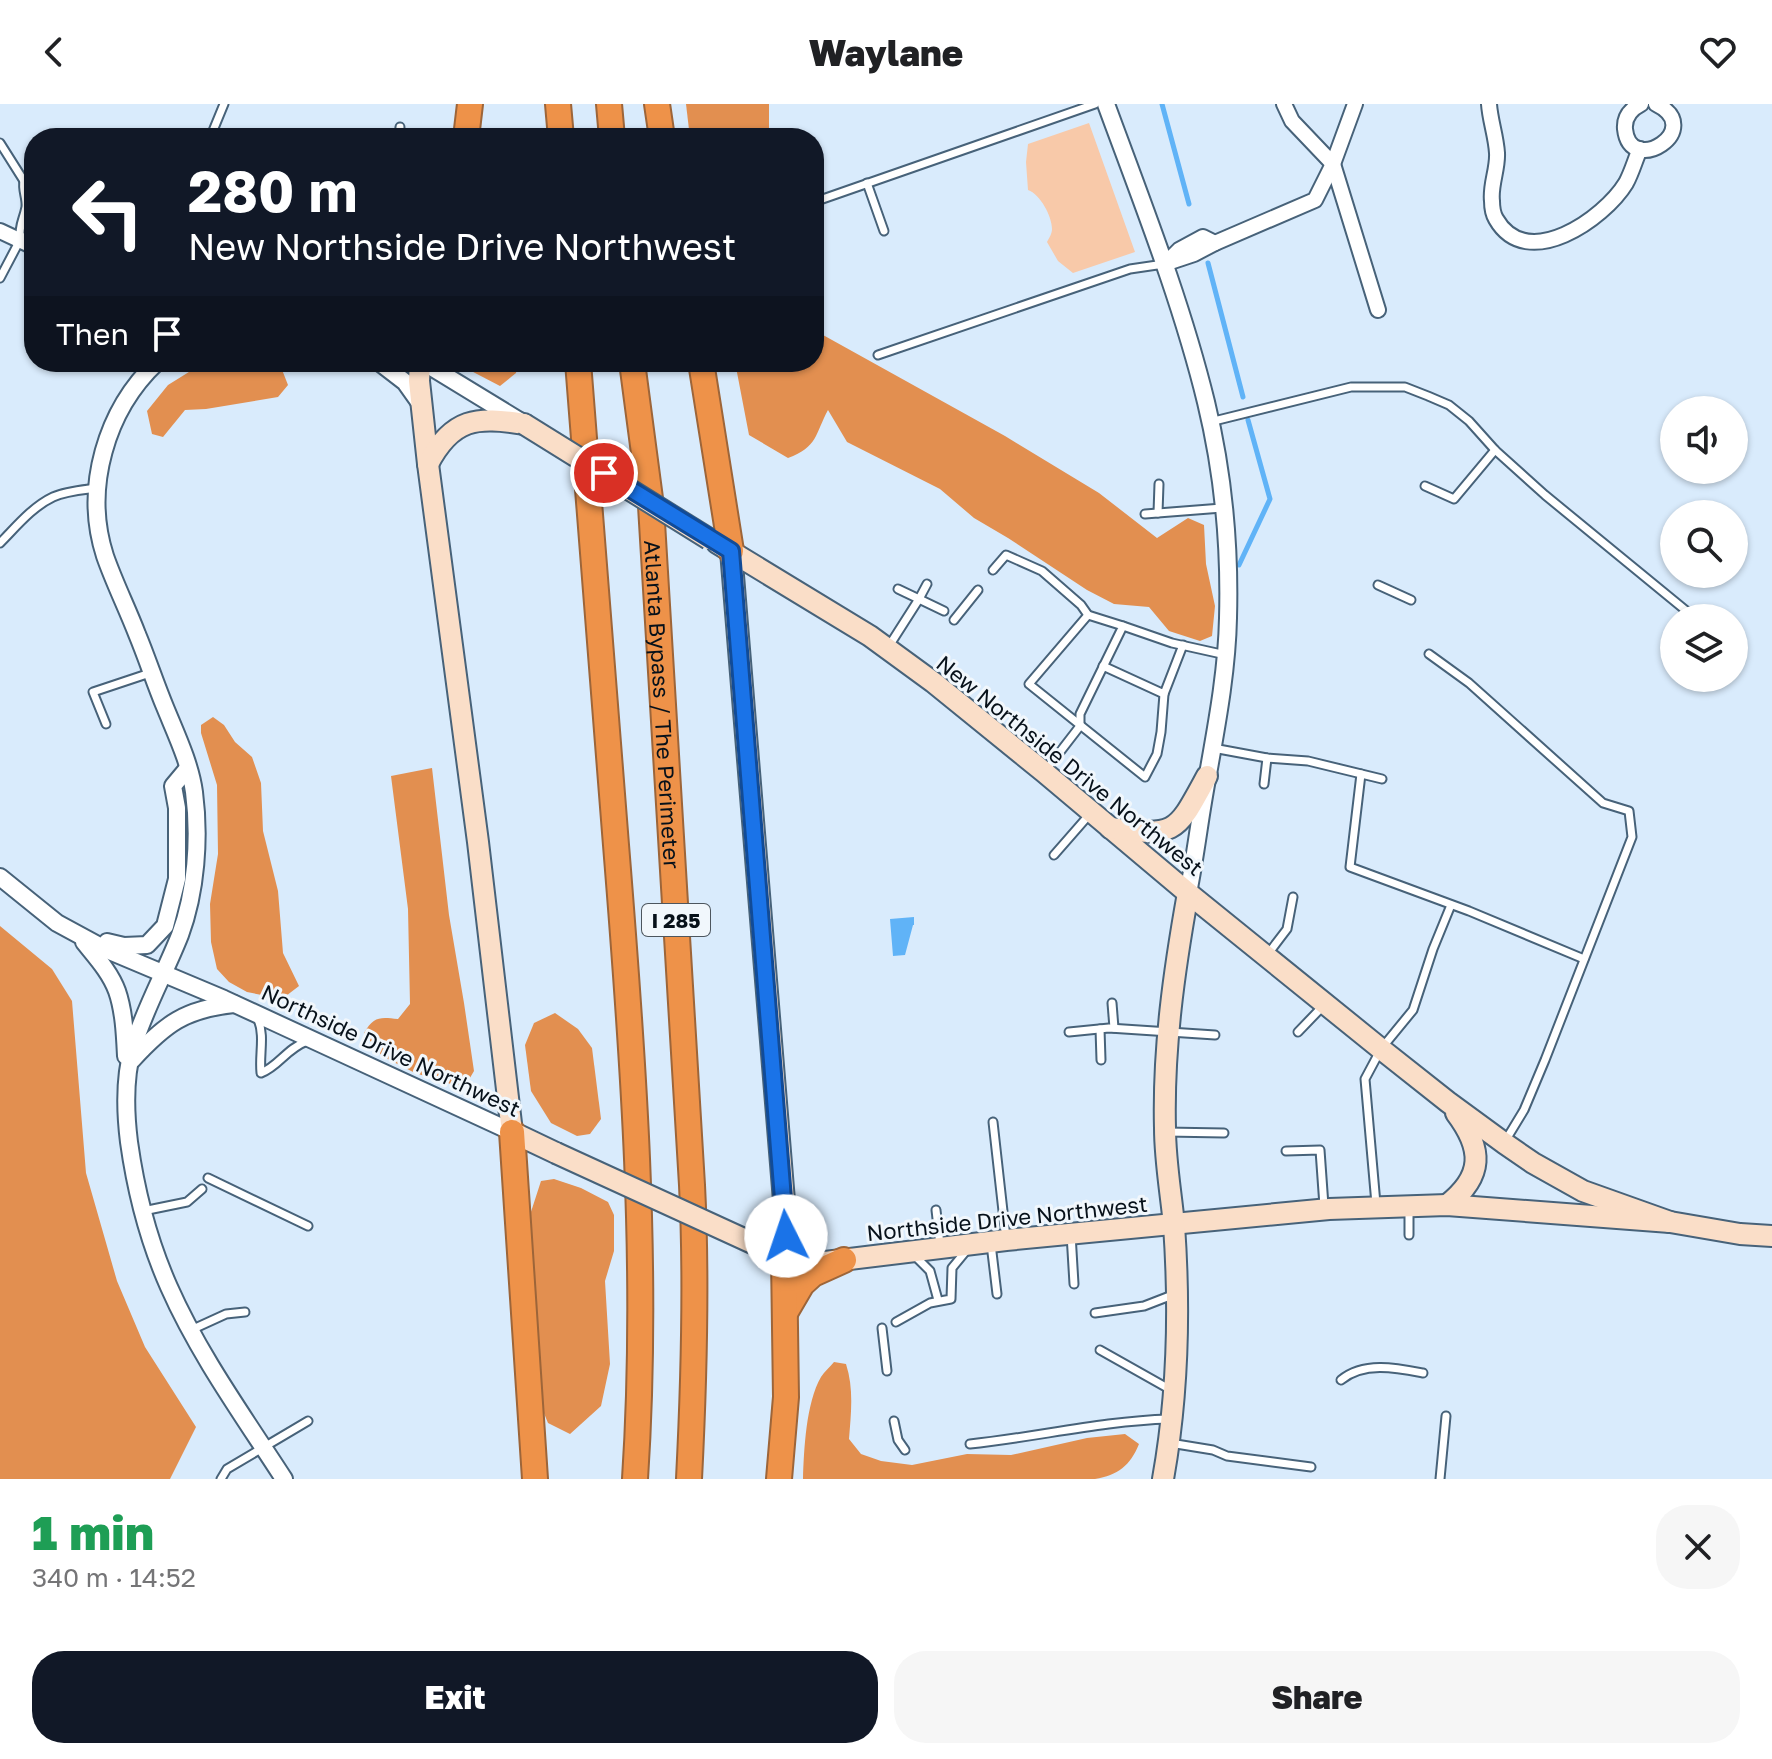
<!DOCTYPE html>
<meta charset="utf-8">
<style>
:root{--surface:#fff;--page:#f6f6f6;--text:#202124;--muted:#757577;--accent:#111827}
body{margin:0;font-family:"Golos Text",sans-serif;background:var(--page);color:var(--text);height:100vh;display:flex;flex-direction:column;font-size:30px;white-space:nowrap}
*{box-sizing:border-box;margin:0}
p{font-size:26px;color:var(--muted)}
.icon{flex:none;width:44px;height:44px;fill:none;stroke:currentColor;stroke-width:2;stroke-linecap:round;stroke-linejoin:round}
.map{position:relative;height:1375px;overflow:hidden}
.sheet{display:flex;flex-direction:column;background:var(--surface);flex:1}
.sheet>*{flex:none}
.top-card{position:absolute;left:24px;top:24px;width:800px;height:244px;border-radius:32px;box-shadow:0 2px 6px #0004;background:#111827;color:#fff;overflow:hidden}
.tools{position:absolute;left:1660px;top:292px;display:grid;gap:16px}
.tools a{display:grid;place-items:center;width:88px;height:88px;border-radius:50%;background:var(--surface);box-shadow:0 2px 6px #0004;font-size:40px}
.pin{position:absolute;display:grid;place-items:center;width:68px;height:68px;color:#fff;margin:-34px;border:4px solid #fff;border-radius:50%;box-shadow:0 2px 8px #0007}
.me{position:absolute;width:88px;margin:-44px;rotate:356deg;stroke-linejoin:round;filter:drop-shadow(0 0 6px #0008)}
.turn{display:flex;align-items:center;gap:28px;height:168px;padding:0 32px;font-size:36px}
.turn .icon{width:104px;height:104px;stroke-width:2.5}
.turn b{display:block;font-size:56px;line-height:68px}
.then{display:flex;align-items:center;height:76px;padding:0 32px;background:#0003;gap:16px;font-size:30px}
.round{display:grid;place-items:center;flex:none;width:84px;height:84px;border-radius:32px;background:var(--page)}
.head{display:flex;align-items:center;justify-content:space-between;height:136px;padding:0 32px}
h1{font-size:48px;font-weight:800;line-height:60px;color:#1e9e55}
.cta{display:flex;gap:16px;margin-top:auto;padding:16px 32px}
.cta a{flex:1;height:92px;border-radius:32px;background:var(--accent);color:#fff;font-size:32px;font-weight:800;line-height:92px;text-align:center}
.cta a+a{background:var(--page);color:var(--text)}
header{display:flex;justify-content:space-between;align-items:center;height:104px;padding:0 32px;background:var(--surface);font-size:36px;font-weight:800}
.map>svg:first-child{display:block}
.green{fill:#f8c9a9}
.forest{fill:#e28f50}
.water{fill:#60b3f7}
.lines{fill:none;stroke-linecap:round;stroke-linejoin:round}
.stream{stroke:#60b3f7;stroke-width:5}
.service-casing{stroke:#476279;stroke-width:11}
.minor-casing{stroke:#476279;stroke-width:18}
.tertiary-casing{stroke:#476279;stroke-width:20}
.secondary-casing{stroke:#476279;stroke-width:24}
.motorway-casing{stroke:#9d6539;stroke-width:28}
.service{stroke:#fff;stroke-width:7}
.minor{stroke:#fff;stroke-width:14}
.tertiary{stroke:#fff;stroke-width:16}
.secondary{stroke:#fadec8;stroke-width:20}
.motorway{stroke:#ee9249;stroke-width:24}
.secondary-bridge-casing{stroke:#476279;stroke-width:24;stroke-linecap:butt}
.secondary-bridge{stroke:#fadec8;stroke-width:20}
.route-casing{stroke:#114b97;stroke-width:20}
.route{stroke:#1a73e8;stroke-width:14}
.labels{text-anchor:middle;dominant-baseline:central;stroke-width:6;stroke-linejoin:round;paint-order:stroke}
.shield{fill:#f1f7fc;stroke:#4d565e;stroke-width:2}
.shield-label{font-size:20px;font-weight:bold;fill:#07111a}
.street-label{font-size:22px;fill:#07111a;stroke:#f1f7fc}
</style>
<header><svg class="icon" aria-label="back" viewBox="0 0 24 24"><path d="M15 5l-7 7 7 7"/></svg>Waylane<svg class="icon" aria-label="heart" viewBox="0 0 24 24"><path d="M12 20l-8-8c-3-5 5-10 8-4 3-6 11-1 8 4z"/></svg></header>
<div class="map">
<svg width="1772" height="1375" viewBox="0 0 1772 1375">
<rect width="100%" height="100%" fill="#d9ebfc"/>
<path class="green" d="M1089,19L1135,148L1073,169L1058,157L1047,138C1049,134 1052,130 1052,125C1052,112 1040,90 1028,86L1026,58L1028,40Z"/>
<g class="forest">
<path d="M686,0H769V34H690Z"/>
<path d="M814,226L1005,332L1099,389L1157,434L1188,414L1204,421L1206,460L1215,502L1212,532L1200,537L1169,527L1149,503L1114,500L1087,486L1008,434L974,414L940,385L847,338L828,306C815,330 818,343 788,354L749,331L735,258H814Z"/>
<path d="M205,258H279L288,281L278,293L206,305L185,306L163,333L152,330L147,307L168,281Z"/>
<path d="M454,258H518L516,269L500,282Z"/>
<path d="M213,613L224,621L235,638L252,653L261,679L263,727L278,787L283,849L299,882L282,895L247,888L229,878L217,865L211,838L210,800L218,750L217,681L201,629V621Z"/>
<path d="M432,664L449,811L464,899L474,967L464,984L415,969L382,952L364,929C374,912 380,913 398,915L410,900L408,805L391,672Z"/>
<path d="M0,822L52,865L72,897L86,1069L117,1177L145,1243L196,1323L170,1375H0Z"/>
<path d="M555,909L578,925L592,944L601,1015L590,1030L577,1032L551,1019L531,987L525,941L534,919Z"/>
<path d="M554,1075L581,1084L608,1098L614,1111V1147L605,1177L610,1260L601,1302L570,1330L548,1319L541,1302L529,1114L541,1077Z"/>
<path d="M834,1258L846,1260C854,1285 851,1309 849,1335L861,1350L881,1357L912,1361L967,1350L1011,1351L1087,1334L1125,1330L1139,1340C1130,1362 1118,1371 1095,1375H803C804,1345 806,1299 821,1273C824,1268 830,1263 834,1258Z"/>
</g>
<path class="water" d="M914,813V821H913L905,851L893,852L890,815Z"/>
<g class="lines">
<g class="stream">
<path d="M1162,0L1189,100"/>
<path d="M1208,159L1243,293"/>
<path d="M1239,461L1270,395L1248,316"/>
</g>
<defs>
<g id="service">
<path d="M210,34L224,0"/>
<path d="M399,34L400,23"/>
<path d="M0,39L24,77L34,86"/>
<path d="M867,79L884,127"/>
<path d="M814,98L1095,0"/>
<path d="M20,136C19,119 23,118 26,103C27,94 22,86 24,77"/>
<path d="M0,174L20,136L34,126"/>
<path d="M878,251L1130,165L1164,160"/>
<path d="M1210,318L1351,283H1405L1428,292L1449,301L1469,317L1495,346L1545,391L1695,514"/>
<path d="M1425,382L1454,395L1495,346"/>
<path d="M1158,409L1159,380"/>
<path d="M1145,410L1222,404"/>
<path d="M0,439C16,423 32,403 53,393C66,387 82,386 97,384"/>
<path d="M993,466L1006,451L1042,467L1081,501L1088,511L1123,522L1080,610V622L1046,666"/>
<path d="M927,480L919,495L944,507"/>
<path d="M1378,481L1411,496"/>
<path d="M1088,511L1029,580L1145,673L1157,650L1161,628L1164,590"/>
<path d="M954,516L978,486"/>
<path d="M1123,522L1172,539L1226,551"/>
<path d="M889,542L919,495L898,485"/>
<path d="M1429,550L1469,579L1603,699L1629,707L1632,733L1545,956L1524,1006L1504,1039"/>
<path d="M1103,562L1164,590L1183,541"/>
<path d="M106,620L93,588L150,569"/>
<path d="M1213,644L1267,654L1308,657L1382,675"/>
<path d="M1361,670L1350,763L1469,807L1584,855"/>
<path d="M1264,680L1267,654"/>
<path d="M1054,751L1089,711"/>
<path d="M1268,850L1287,825L1293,793"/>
<path d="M1112,899L1114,924"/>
<path d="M258,915C265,933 259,950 261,969C279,962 286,945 307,937"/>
<path d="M1100,925L1101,956"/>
<path d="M1069,928L1109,924L1215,931"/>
<path d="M1298,928L1324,901"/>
<path d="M993,1018L1006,1134"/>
<path d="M1166,1028L1224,1029"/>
<path d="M1286,1047L1320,1046L1324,1102"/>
<path d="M208,1074L308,1122"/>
<path d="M1376,1100L1365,975L1381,945L1413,906L1433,845L1451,801"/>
<path d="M1409,1104V1131"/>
<path d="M936,1106L940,1141"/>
<path d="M143,1107L187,1098L202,1085"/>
<path d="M1071,1130L1074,1180"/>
<path d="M991,1140L997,1190"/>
<path d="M915,1152L930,1167L938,1196"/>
<path d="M1095,1209L1144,1202L1175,1190"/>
<path d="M896,1218L930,1199L951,1195L952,1164L966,1147"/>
<path d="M882,1224L887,1267"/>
<path d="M191,1226L226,1210L245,1208"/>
<path d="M1100,1246L1171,1286"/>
<path d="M1341,1276C1364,1257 1397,1264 1423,1269"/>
<path d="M894,1317L898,1336L905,1346"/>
<path d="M1170,1339L1213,1346L1227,1352L1311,1363"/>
<path d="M970,1340C1037,1333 1102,1317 1169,1315"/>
<path d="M221,1375L227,1365L308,1317"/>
<path d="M1440,1375L1446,1312"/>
</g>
<g id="minor">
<path d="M1284,0L1292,17L1333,60L1378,206"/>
<path d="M1489,0C1490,16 1496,32 1497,49C1498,65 1490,81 1492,97C1492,103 1493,110 1496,115C1527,169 1604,115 1626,79C1632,68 1635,56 1640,45"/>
<path d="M1641,0C1631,5 1624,13 1625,25C1630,74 1707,25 1656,0"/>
<path d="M0,127L34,143"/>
<path d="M1171,154L1179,146L1203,133L1215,139"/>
<path d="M1164,160L1194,150L1215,139L1315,96L1333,60L1355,0"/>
</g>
<g id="tertiary">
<path d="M1106,0C1142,98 1181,196 1206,298C1223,368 1230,442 1228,514C1227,566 1217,619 1208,670C1200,710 1196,750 1188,789"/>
<path d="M157,258C106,306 83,384 105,452C114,478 127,504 137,530C147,554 155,579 165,603C176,630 190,659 194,688C200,734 196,788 180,831C165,869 145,904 133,943C124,974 125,1006 129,1038C136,1088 149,1138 169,1183C199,1251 244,1313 284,1375"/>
<path d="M379,258L405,278L422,302"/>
<path d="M423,258L523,319"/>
<path d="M0,773L57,819L105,845L224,895L512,1028"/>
<path d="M84,838C96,853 110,868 117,887C124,907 125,931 126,952"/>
<path d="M107,838L124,842L147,841L165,822L177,775V704L173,682L188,664"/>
<path d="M132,956C165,920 185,905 234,900"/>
</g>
<g id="secondary">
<path d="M420,258L419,277L428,360L478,738L512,1028L556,1049"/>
<path d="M428,360C452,314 477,312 524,320"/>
<path d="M717,439L870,532L933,578L1044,668L1188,789L1381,945L1448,998L1504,1039L1533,1059L1583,1087L1670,1118"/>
<path d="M731,447L785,1109L784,1154"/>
<path d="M1110,724C1177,733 1176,729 1207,672"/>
<path d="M1447,1101C1484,1072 1483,1045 1456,1009"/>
<path d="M759,1142C779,1151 795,1158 817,1159L1006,1136L1329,1105L1447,1101L1670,1118L1740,1130L1772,1132"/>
<path d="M1163,1375C1178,1291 1180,1206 1174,1121C1171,1089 1165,1057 1165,1024C1163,945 1174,867 1188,789"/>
</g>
<g id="motorway">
<path d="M558,0L561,34"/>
<path d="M609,0L612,34"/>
<path d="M657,0L662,34"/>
<path d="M466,34L470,0"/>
<path d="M578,258C591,419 603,580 616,741C633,951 649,1164 635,1375"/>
<path id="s1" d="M632,258L651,402L692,1081C697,1179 694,1277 689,1375"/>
<path d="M701,258L731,447"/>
<path d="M512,1028L535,1375"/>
<path d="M785,1209L802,1180L813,1170L844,1156"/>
<path d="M779,1375L786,1293L784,1154"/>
</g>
</defs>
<use href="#service" class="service-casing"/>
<use href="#minor" class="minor-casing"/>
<use href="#tertiary" class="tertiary-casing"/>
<use href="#secondary" class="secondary-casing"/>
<use href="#motorway" class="motorway-casing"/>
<use href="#service" class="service"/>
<use href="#minor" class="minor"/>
<use href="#tertiary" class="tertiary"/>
<use href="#secondary" class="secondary"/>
<use href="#motorway" class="motorway"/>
<defs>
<g id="secondary-bridge">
<path d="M524,320L709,435"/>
<path d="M556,1049L759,1142"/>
</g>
</defs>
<use href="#secondary-bridge" class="secondary-bridge-casing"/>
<use href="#secondary-bridge" class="secondary-bridge"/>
</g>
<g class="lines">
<defs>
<path id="route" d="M604,369L731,447L786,1132"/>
</defs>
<use href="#route" class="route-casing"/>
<use href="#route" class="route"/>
</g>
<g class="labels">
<rect class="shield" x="642" y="800" width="68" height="32" rx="6"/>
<g class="shield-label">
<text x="676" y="816">I 285</text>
</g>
<g class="street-label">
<text stroke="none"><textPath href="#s1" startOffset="344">Atlanta Bypass / The Perimeter</textPath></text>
<text transform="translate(1070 661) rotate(39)">New Northside Drive Northwest</text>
<text transform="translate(391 946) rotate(25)">Northside Drive Northwest</text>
<text transform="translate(1007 1114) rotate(-6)">Northside Drive Northwest</text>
</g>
</g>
</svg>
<div class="tools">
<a><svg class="icon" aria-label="sound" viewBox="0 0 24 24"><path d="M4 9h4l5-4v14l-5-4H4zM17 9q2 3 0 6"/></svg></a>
<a><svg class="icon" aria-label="search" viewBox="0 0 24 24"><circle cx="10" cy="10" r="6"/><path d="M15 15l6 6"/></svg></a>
<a><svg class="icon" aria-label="layers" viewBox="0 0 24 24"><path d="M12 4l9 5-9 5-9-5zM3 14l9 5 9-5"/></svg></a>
</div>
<div class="pin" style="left:604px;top:369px;background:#d93025"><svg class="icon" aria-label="arrive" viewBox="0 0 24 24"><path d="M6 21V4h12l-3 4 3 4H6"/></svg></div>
<svg class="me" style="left:786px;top:1132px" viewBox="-20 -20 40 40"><circle r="19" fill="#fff"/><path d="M0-13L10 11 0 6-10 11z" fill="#1a73e8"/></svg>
<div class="top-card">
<div class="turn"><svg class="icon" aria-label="left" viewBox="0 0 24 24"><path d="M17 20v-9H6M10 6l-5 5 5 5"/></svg><div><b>280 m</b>New Northside Drive Northwest</div></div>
<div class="then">Then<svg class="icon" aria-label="arrive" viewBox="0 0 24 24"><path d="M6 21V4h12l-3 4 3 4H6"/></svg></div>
</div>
</div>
<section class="sheet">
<div class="head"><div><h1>1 min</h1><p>340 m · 14:52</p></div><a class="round"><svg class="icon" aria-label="close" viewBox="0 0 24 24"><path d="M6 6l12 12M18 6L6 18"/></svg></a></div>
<div class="cta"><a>Exit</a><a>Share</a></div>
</section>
